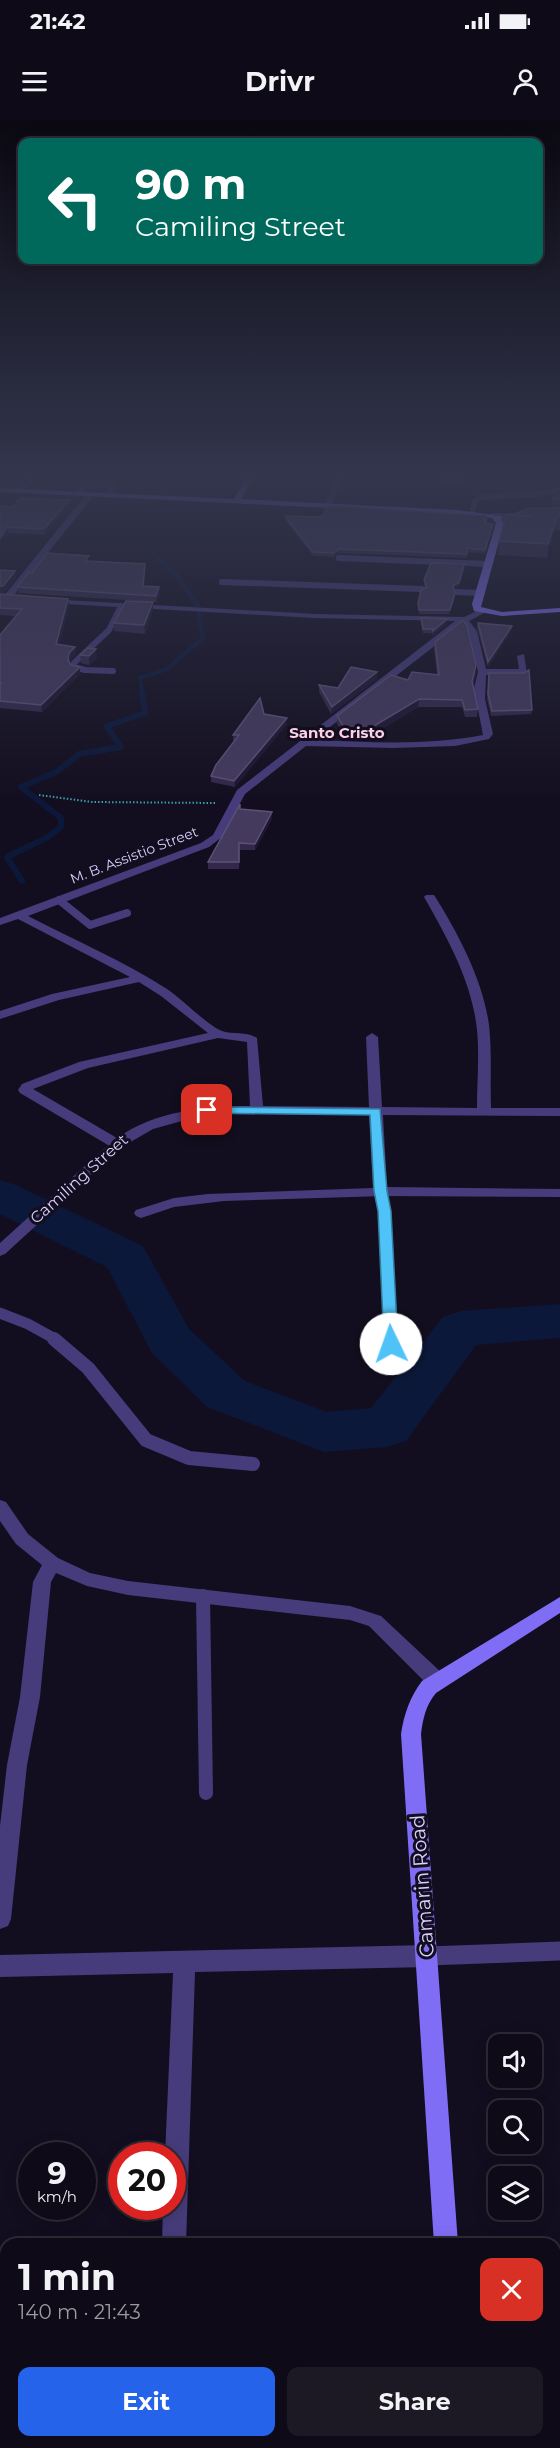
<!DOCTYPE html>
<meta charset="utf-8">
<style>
:root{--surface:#0e0a17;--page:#1c1824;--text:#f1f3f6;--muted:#9b9aa1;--line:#2e2b36;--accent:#2563eb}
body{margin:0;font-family:Montserrat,sans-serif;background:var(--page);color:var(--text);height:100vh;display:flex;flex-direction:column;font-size:22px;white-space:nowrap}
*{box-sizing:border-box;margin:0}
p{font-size:20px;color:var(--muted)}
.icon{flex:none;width:33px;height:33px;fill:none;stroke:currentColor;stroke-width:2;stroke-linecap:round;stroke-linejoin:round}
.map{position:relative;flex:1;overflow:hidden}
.side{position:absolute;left:0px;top:2118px;width:561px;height:210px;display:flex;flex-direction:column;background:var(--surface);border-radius:18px 18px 0 0;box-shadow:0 3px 15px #0003,0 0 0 2px var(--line)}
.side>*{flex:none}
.top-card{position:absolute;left:18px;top:18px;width:525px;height:126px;border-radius:12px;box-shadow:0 3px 15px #0003,0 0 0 2px var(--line);background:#00695c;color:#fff;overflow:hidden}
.tools{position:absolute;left:488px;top:1914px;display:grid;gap:12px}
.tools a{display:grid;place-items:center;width:54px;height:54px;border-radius:12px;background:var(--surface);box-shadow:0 3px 15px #0003,0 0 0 2px var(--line);font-size:30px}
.speed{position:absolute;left:18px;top:2022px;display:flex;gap:12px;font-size:30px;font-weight:700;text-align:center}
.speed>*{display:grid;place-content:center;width:78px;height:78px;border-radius:50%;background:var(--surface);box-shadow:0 3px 15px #0003,0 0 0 2px var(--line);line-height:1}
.speed small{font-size:15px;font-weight:400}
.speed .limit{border:9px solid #d22;background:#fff;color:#111}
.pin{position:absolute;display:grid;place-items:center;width:51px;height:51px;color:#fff;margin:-26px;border-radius:12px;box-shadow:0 3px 9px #0006}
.me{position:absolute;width:66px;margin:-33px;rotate:357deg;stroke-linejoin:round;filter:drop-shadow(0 0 4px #0008)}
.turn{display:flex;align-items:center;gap:21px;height:126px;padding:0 18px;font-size:27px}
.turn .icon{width:78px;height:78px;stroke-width:2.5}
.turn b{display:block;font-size:42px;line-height:51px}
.round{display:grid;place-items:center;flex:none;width:63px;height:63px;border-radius:12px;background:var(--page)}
.head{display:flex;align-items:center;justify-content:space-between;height:102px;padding:0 18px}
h1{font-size:36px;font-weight:700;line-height:45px}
.button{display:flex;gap:12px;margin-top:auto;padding:12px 18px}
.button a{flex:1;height:69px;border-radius:12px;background:var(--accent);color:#fff;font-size:24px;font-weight:700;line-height:69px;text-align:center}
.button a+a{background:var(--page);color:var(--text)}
.status{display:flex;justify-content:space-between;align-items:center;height:42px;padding:0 30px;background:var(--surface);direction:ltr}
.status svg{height:16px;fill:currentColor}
header{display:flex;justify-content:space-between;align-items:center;height:78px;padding:0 18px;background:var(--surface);font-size:27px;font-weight:700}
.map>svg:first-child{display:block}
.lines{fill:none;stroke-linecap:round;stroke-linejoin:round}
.stream-far1{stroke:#0c1839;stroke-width:4.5}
.stream{stroke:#0c1839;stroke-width:6}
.river{fill:#0c1839;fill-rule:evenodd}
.path{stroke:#36a3a9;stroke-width:2;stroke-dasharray:1.5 2;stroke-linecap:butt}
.lane-far4{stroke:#463c7b;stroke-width:6}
.lane-far3{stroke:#463c7b;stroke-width:8}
.lane-far2{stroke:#463c7b;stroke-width:11}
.lane-far1{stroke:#463c7b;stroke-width:14}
.lane{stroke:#463c7b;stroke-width:19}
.street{fill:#463c7b;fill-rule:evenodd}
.secondary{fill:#806df5;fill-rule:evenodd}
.wall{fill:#33284b}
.shaded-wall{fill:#1e1632}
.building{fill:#443a5e;stroke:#5c5177;stroke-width:1.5}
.route{fill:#4fc3f7;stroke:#337fa1;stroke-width:1.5}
.labels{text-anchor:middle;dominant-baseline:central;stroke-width:6;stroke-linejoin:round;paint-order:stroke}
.far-street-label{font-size:14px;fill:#d9cffc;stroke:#130e1f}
.far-neighbourhood-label{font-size:15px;font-weight:bold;fill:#fcd1e7;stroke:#130e1f}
.street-label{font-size:16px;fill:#d9cffc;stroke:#130e1f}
.near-street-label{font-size:20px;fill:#d9cffc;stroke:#130e1f}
</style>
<div class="status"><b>21:42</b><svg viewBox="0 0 49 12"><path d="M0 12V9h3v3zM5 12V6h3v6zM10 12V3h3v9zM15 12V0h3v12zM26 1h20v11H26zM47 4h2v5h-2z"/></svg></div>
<header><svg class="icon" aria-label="menu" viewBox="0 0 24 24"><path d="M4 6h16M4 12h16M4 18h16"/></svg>Drivr<svg class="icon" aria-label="person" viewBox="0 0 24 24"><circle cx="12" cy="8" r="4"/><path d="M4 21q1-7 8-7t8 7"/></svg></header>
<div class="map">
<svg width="560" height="2328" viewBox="0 0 560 2328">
<rect width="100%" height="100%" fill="#130e1f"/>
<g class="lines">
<g class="stream-far1">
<path d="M154,435L177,455L198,486"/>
<path d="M142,573L140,558L167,549L203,518L199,494"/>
</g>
<path class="stream" d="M22,761L7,737L48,717L61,707V698L21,667L58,651L79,634L121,627L107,606L145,593L142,572"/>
<path class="river" d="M0,1060L16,1065L143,1126L189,1209L245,1261L327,1292L371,1288L443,1197L461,1191L560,1184V1218L476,1225L406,1321L387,1327L324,1332L207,1287L152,1233L107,1147L0,1094Z"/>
<path class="path" d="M39,675L92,682L215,683"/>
<g class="lane-far4">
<path d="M443,359H456"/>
<path d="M77,374L85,364L114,365L108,375"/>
<path d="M472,393L475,381L482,377L538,374L560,370"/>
<path d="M493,396H522"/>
<path d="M339,438L488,444"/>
<path d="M222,462L422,469"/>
<path d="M457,472L480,473"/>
<path d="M113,551L85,550L74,547V543L109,510L121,486"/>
</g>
<path class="lane-far3" d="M59,780L90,805L127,793"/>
<g class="lane-far2">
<path d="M380,1071L384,1091L391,1220"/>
<path d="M0,1193L28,1204L57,1220"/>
</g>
<g class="lane-far1">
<path d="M54,1219L88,1248L146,1320L189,1338L253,1344"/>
<path d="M391,1219V1224"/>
<path d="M203,1476L206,1673"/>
</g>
<path class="lane" d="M428,1836L560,1831"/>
<g class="street">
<path d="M28,359H35L21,372H17V370Z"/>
<path d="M335,359H341L331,386L324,388Z"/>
<path d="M88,372L95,374L10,480H4V476Z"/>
<path d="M45,479L315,494L464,497L481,489H484V493L469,501L477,511L486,549H519L517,536L524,534L527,554L486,555L485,579L493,614L489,619L455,626L393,628L306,626L245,674L222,717L209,727L28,796C74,820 122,840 167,869C181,878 208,906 222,911C234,915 246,911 257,918L263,986L369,987L366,917L372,913L378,917L382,987L477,988C477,955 481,922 474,891C466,851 444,812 424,777L426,775H434C458,813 483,860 489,905C492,932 490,960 491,988H560V996L383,995L387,1067L560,1069V1077L383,1076L224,1081L174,1087L141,1098L136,1096L134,1093L136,1090L174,1078L208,1074L373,1068L369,995L207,994L153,1009L122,1027L5,1134L0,1136V1123L108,1025L20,973L18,970L22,964L79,942L208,913L161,876L139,862L59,880L0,899V891L52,874L130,857L18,799L0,805V798L201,723L213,715L237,670L455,501L315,498L48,483L44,481ZM463,504L469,511L478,552L474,568L483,615C427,626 369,622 313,620ZM218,918L247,922L250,986C204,986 156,991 117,1018L33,969L88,948Z"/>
<path d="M0,1380L6,1382L28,1414L58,1438L90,1453L128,1461L350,1486L381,1496L444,1555L446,1561L444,1567L437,1569L430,1567L369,1506L350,1500L128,1475L87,1466L56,1453L51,1462L40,1577L27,1645L11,1799L8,1806L0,1809V1706L7,1645L20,1577L33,1462L42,1445L16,1424L0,1401Z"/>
<path d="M428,1825L436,1829L439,1836L436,1843L428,1847L195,1852L186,2124H162L163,2086H172V2036H165L173,1853L0,1857V1835Z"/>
<rect x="153" y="2322" width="26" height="6"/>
</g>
<g class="secondary">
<path d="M246,359H252L241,379L458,390L501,396L504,403L481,487L502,492L560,488V492L502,496L474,491L472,484L496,403L492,398L458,394L0,372V368L234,379Z"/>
<path d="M560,1477V1493L436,1573C426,1585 423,1598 421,1614L458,2124H434L401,1614C404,1594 410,1577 422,1561Z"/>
<path d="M445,2322H471L472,2328H446Z"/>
</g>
</g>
<g class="wall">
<path d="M560,375V411L555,410L547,438L498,435L499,421L514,394L551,388L552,378Z"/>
<path d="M0,386L71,387L45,415L8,413Z"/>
<path d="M285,396L486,403L493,404L485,434L467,432V438L339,433L334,437L313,436L285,400Z"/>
<path d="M89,441L145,450L144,466L160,473L156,482L18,473L17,467L32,453Z"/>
<path d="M431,443L467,448L464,449L458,467L454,469L455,477L449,494H419L418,483L425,468L424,464V460Z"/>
<path d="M0,474L69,485L59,524L75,527L76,534L69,541V542L80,554L42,592L0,588V515L16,496L0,495Z"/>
<path d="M153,482V490L145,514L114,511V503Z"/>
<path d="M421,498L447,503L433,516L432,513H423L421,503Z"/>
<path d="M478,503L512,506L511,511L488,547L477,508Z"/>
<path d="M435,522L476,552L473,564L478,589L477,597H465L462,587H418L364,620L346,619L337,604V596L408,560L437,555L434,529Z"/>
<path d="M80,535L97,538L89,545L81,543Z"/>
<path d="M377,552V559L331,594L319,572V565L338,568Z"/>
<path d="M489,553L532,590L531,594L491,596L487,579Z"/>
<path d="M264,594L287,598V604L235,667L211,662V656L235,621H233V615Z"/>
<path d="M240,689L272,692V699L255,730H240L239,749H208V742Z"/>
</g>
<g class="shaded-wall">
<path d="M70,380L71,387L45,415L44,409Z"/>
<path d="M557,397L555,410L547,438L548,424Z"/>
<path d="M7,407L8,413L0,426V418Z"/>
<path d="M339,429V433L334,437V433Z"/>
<path d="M467,444V448L464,449L458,467L452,470L453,465L464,445Z"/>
<path d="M15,451L16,458L4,473H0V466Z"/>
<path d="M159,467L160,473L156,482V476Z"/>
<path d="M68,479L69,485L57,531L56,524Z"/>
<path d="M153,482V490L145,514L144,505Z"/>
<path d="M447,499V503L433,516V511Z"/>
<path d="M512,506L511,511L488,547V542Z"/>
<path d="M75,527L76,534L69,541V548V533Z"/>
<path d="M96,529L97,538L89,545V536Z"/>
<path d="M80,547V554L42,592L41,585Z"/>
<path d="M377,552V559L331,594L332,587Z"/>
<path d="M419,579L418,587L364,620V612Z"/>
<path d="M287,598V604L235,667L234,661Z"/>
<path d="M272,692V699L255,730V724Z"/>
</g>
<g class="building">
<path d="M560,375V379L552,378Z"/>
<path d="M20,378L70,380L44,409L7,407L0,418V386L13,387Z"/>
<path d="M328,386L486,396V403L493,404L485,430L467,428V434L339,429L334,433L313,432L285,396L322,397Z"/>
<path d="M529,388H560V397H557L548,424L499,421L506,395L533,397L514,394Z"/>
<path d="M47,433L89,436L85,441L145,444L143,466L159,467L156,476L17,467L29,452L32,453Z"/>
<path d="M431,443L467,444L464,445L459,463L453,465L455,473L450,490H419L418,483L421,470L427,467L424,460Z"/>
<path d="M0,450L15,451L3,466H0Z"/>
<path d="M0,474L68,479L56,524L75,527L69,533L68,540L71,545L80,547L41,585L0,581V565L1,563H0V515L22,489L0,488Z"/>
<path d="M126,481L153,482L144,505L114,503Z"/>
<path d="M421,498L447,499L433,511V509H423Z"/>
<path d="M463,500L467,505L476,545L472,561L478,589L465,590L462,580L419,579L364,612L346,611L337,596L391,555L408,560L412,552L439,555L435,522Z"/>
<path d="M478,503L512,506L488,542Z"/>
<path d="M88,528L96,529L89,536L80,535Z"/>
<path d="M351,547L377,552L332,587L319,565L338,568Z"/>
<path d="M529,550L532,590L492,591L488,574L489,553H524Z"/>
<path d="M260,578L264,594L287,598L234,661L211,656L216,645L239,615H233Z"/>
<path d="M240,684V689L272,692L255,724L239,723V742H208Z"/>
</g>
<linearGradient id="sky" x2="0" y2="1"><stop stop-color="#0a0811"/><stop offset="0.52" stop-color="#33364d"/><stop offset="1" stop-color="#33364d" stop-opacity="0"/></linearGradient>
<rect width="560" height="684" fill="url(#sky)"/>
<path class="route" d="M207,987L380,989L387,1071L391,1091L398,1224L396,1227H386L384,1224L378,1091L374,1071L370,995L202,993L201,990Z"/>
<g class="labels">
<g class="far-street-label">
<text transform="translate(134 735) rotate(-21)">M. B. Assistio Street</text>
</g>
<g class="far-neighbourhood-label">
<text x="337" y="612">Santo Cristo</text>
</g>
<g class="street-label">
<text transform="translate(79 1059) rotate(-42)">Camiling Street</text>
</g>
<g class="near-street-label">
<text transform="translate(422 1766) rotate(-94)">Camarin Road</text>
</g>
</g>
</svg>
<div class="tools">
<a><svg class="icon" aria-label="sound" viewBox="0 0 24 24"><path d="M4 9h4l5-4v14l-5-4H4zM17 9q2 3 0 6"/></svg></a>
<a><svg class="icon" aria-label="search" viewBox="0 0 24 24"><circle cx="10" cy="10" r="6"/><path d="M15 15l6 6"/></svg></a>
<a><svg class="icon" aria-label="layers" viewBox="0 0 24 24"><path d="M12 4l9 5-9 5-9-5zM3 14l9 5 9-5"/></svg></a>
</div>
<div class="speed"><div>9<small>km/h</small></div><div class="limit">20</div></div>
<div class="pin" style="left:207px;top:990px;background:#d93025"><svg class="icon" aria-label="arrive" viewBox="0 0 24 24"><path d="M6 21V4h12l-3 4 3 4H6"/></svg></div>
<svg class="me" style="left:391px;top:1224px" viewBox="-20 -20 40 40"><circle r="19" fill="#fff"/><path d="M0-13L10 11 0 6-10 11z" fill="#4fc3f7"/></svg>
<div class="top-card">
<div class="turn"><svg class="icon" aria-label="left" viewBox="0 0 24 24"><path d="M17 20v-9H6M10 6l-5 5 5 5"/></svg><div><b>90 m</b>Camiling Street</div></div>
</div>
<section class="side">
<div class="head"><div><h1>1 min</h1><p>140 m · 21:43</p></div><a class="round" style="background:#d93025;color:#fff"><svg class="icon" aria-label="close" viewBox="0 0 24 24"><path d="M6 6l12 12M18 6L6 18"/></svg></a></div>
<div class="button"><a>Exit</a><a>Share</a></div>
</section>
</div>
